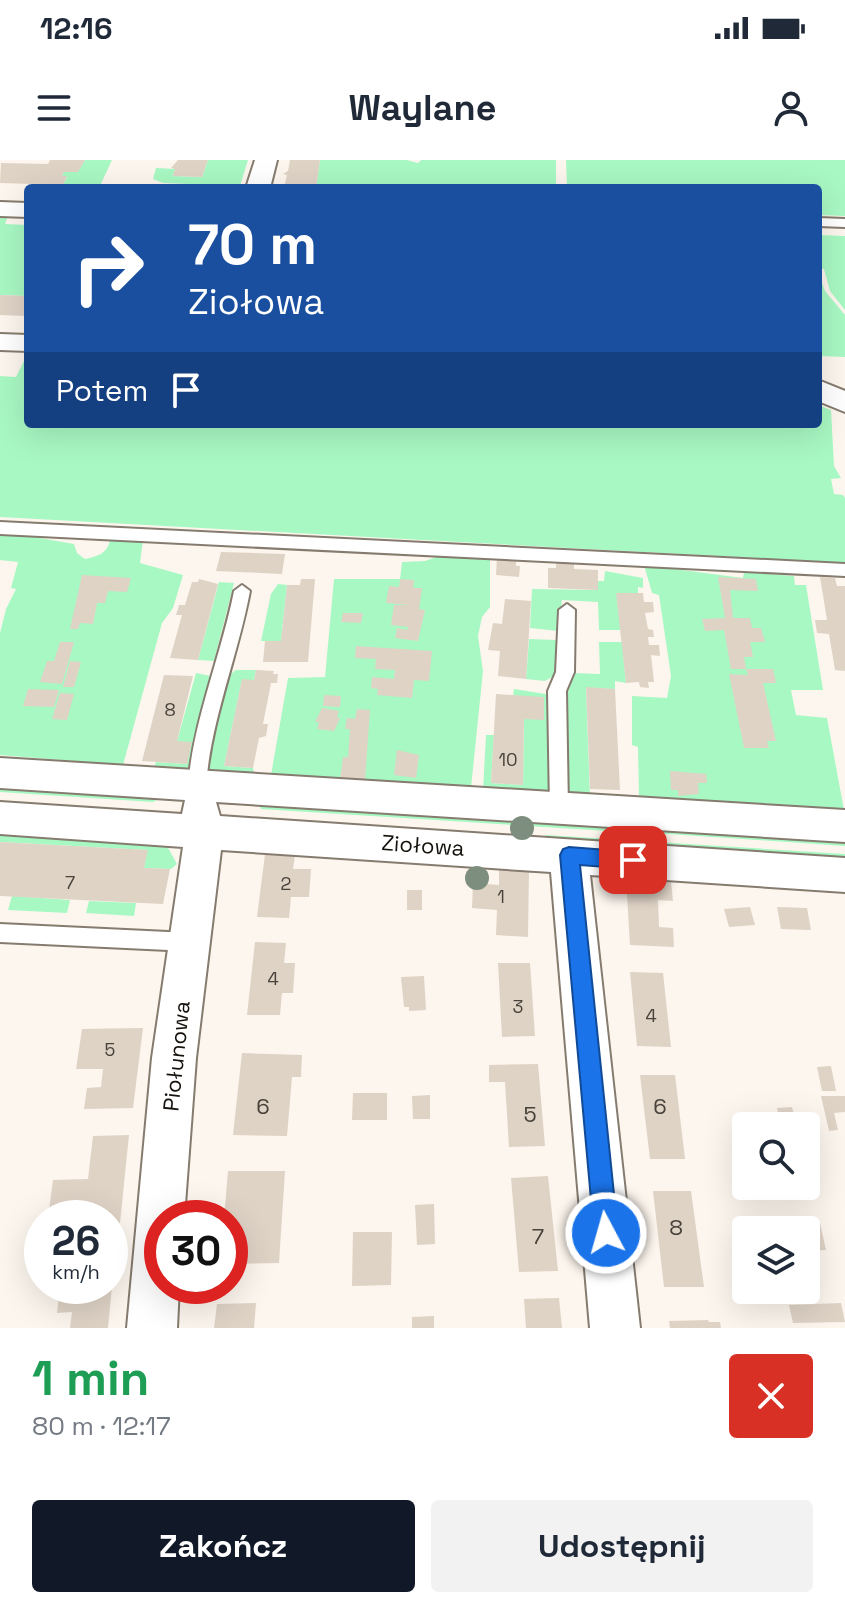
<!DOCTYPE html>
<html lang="pl">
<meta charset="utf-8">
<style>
:root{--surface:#fff;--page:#f2f2f3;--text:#1f2937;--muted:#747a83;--accent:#111827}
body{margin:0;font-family:"Space Grotesk",sans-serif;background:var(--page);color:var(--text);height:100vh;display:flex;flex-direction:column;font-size:30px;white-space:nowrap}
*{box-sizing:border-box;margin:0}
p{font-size:26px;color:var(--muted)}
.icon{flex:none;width:44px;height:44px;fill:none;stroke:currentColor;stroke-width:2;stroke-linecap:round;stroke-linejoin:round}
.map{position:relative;height:1168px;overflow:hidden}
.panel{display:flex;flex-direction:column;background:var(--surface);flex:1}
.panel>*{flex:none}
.hud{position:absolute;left:24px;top:24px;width:798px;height:244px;border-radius:8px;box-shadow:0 8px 32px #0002;background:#1a4fa0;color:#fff;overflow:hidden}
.fabs{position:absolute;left:732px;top:952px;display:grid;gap:16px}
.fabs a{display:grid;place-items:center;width:88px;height:88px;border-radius:8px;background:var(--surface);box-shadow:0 8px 32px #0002;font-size:40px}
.speed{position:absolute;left:24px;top:1040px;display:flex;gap:16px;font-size:40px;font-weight:700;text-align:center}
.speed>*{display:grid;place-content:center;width:104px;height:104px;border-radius:50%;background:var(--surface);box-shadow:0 8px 32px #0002;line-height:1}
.speed small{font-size:20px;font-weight:400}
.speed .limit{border:12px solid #d22;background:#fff;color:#111}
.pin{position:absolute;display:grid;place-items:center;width:68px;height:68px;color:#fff;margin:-34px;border-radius:16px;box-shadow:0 4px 12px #0006}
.me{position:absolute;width:88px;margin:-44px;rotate:354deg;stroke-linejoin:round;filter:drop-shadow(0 0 6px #0008)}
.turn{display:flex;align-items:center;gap:28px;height:168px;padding:0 32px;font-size:36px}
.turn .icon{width:104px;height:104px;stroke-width:2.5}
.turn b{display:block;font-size:56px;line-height:68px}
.then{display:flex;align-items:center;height:76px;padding:0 32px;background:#0003;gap:16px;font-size:30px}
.round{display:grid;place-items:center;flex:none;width:84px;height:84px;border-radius:8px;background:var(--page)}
.overview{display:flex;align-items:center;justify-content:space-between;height:136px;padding:0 32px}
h1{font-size:48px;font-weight:800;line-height:60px;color:#1e9e55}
.cta{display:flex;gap:16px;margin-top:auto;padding:16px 32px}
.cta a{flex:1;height:92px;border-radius:8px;background:var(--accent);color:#fff;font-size:32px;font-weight:800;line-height:92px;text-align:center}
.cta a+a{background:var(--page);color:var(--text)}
.status{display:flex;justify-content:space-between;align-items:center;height:56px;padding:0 40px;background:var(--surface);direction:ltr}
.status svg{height:22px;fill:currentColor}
header{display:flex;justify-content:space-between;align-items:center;height:104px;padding:0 32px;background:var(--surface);font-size:36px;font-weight:800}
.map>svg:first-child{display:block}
.green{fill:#a8f8c3}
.building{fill:#dfd3c6}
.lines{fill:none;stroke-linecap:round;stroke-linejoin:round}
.service-casing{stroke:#857b6e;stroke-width:4}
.minor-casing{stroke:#857b6e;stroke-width:4}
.service{fill:#fff;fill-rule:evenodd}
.minor{fill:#fff;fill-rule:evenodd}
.tree{fill:#7d8e7e}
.route{fill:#1a73e8;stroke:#114b97;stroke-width:2}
.labels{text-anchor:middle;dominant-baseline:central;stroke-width:7;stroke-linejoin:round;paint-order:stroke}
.number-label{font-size:18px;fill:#48423a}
.street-label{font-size:22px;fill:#15110c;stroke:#fff}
.near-number-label{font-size:22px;fill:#48423a}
</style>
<div class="status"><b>12:16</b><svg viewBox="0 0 49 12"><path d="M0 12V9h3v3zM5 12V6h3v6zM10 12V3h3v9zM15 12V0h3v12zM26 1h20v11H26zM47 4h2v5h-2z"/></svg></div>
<header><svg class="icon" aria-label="menu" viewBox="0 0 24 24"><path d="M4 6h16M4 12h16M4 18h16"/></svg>Waylane<svg class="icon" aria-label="person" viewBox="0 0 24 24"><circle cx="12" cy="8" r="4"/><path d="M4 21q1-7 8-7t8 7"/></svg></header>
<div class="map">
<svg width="845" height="1168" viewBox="0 0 845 1168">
<rect width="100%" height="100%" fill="#fdf6ee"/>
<g class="green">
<path d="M85,0H112L99,28H39L40,25H63L67,17L62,16L64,12H77Z"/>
<path d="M208,0H248L240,26L163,23L153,19L156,8L175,9L173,16L202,17Z"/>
<path d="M320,0H407L418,3L421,0H556V28H316Z"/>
<path d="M566,0H845V56L818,55V28H567Z"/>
<path d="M0,55L8,56L5,64L28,65V136L0,135Z"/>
<path d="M818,75L845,76V150L830,131L824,109L818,108Z"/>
<path d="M818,111L825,131L845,155V197L818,196Z"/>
<path d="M24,201H28V264H818V245L831,250L834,306L841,318L831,319L834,334L843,335L845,338V403L0,357V216L16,217Z"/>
<path d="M0,371L74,384L77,393L85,399C98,396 107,394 110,380H143L140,403L183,415L173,448L162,463L123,605L0,595V473L6,449L16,429L11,428L18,402L0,400Z"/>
<path d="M439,396L490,398V447L482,457L478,476L483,511L471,628L271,615L288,518L325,517L334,419H400L402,402L425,401Z"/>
<path d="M644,405L743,418L744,412L794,416L795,425H806L823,530H791L796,555L827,558L844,650L639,637L638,587L632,585V536L667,538L671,516L659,435L652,433Z"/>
<path d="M605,411L643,418V428L638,427V433L620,470H599L598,442L562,440L558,471L530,468L532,429L598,430V421H604Z"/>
<path d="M219,422L234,423L214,501L198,500Z"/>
<path d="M278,424L287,425L281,481H261L271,434Z"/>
<path d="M529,479L557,480L554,516L545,521L526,519Z"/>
<path d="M599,482H622L626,523L615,521V529L586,528L590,637L568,634L565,526L572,513L600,514Z"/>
<path d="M236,510H256L254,520H242L224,606L253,608L254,614L208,612L206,611L228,516Z"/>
<path d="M196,513L211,516L188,610L154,608L156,602L187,604L177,581Z"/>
<path d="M514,529L552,535L549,634L483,630L486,575H494L491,623L523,625L524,559L513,535Z"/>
<path d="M0,621L162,637L153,642L0,632Z"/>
<path d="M257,641L625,660L626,669L623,672L261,649Z"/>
<path d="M0,667L150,677L148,685L167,686L177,704L171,709L144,708L147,690L0,682Z"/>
<path d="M636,668L845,674V686L639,672Z"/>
<path d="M546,675L845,694V708L541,679Z"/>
<path d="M12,736L70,740L67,753L8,750Z"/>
<path d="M89,741L136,743L134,756L86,753Z"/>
</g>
<g class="building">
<path d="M50,0H85L78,12H64L62,16H67L63,25L0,23L1,3L48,4Z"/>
<path d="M178,0H208L202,17L173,16L175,9L171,8Z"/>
<path d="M290,0H320L316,28H284L287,15L283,14L288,11Z"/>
<path d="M0,135L28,136V156L0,155Z"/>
<path d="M221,392L285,394L282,414L216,411Z"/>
<path d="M497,396L516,397V406H520L519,417L496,415Z"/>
<path d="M556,398H574V409L598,410V430L548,428V408H556Z"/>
<path d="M82,415L131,418L127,432L108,431L105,443H97L93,464L80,463L78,469H70Z"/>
<path d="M718,417L756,419L758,431L730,430L733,458H750L752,468H761L765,482H750L753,497H744L746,509H731L724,470L705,471L702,459L725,458Z"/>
<path d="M820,417L835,418L837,426H845V511L835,510L829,474L817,473L815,460H827Z"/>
<path d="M199,419L218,424L198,500L170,498L182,455H176L179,445H185L192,422H198Z"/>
<path d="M301,419H315L308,502H263L265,481H281L287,425H300Z"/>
<path d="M400,419L414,420L413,428H422L419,449L425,450L418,481L395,478L397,468L407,470L408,467L391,465L394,445H410L386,443L389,426L399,427Z"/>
<path d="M616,433H643L644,442H653L654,452L645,453L648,469L653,470L654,477H648L649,485H659L660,496L651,495L654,522H648L649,528L640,527L639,522L626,523Z"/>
<path d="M505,439L531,441L526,519L498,516L500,491L488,490L493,463L502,464Z"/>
<path d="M343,453H363L361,463L341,462Z"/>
<path d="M60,482H74L62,524L40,522L47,501H54Z"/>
<path d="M356,486L432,491L429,521L414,520L412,538L377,535L378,529L371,528L372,517L394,519L395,510L375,509L376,499L355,498Z"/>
<path d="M70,501L81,502L74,527H63Z"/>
<path d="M746,509H773L776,523H763L776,581H767L769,588H744L729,514L748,515Z"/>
<path d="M256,510L274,511L273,514H278L277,523H271L263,564H268L266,576L259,578L253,608L224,606L242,519L254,520Z"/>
<path d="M164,515L193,516L177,581L192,582L187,604L142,601Z"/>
<path d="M586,527L615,529L620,630L590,629Z"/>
<path d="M28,529L59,530L54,547L23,546Z"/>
<path d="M60,533L74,534L67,560L52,559Z"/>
<path d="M496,534L544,537V560L524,559L523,625L491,623Z"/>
<path d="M324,535L341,536L340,547L323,546Z"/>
<path d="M322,548L339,551L337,557L340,558L334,571L317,569L319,562H315Z"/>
<path d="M357,549L370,550L365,621L340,620L343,597H348L350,569H345L347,558L355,559Z"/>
<path d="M397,590L419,595L416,618L394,615Z"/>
<path d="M670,611L706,614L707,623H698L699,634L678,636V630H671Z"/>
<path d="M0,682L148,690L144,708L170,709L163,744L0,736Z"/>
<path d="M265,694L295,695L293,709H311L309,737H291L289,758L257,757Z"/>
<path d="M499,710L529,711L528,777L496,775L497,750L472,748L473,723L499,725Z"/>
<path d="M626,718L671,721L673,741L658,740L659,767L673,768L674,787L630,785Z"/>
<rect x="407" y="730" width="15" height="20"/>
<path d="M750,747L755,765L729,767L724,749Z"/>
<path d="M777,747L807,748L811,770L781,769Z"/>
<path d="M255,782L286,783L284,803H295L293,833H282L280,855H247Z"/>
<path d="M498,803H530L535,876L502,877Z"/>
<path d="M630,812L663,813L671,887L637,886Z"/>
<path d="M424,816L426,850L409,851V847H404L401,817Z"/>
<path d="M143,868L133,948L84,949L87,928L101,927L103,909H76L82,869Z"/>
<path d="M242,893L302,895L301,917H292L287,976L233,975Z"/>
<path d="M538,904L545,986L509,987L505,922H489V905Z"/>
<path d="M831,906L836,931H822L817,907Z"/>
<path d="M640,915H675L685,999H650Z"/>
<path d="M353,933H387V960H352Z"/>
<path d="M430,935V959H413L412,936Z"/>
<path d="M821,936H845V952L834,953L838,970L829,971Z"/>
<path d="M792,947L797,966H781L777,948Z"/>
<path d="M129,975L120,1063H110V1058H48L53,1020L88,1019L93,976Z"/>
<path d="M228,1011H285L279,1103L230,1104V1058H224Z"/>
<path d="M548,1016L558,1111L519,1112L511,1018Z"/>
<path d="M653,1031H691L704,1127H664Z"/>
<path d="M434,1044L435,1084L417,1085L415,1045Z"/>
<path d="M820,1063L826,1090L807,1091L806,1070H803L802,1065Z"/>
<path d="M353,1072H392L391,1125L352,1126Z"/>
<path d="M60,1126H112L108,1168H70L72,1152L57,1153Z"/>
<path d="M559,1138L562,1168H526L524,1139Z"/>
<path d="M256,1143L254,1168H214L217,1144Z"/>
<path d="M841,1143L845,1162L793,1163L789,1145Z"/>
<path d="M434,1156V1168H412V1157Z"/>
<path d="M708,1160L709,1162H720L721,1168H670L669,1161Z"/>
</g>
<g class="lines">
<defs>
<g id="service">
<path d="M818,58L845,59V67L818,66Z"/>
<path d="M0,362L845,404V416L0,374Z"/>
<path d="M242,425L250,431C238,496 211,559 206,625L204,631L197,633L190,631L188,625C194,558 221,496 234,431Z"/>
<path d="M567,444L575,450L574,512L566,531L568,648L566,654L559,656L552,654L550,648L548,531L556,512L559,450Z"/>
<path d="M0,764L189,773L196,775L199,782L196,789L189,791L0,782Z"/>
</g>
<g id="minor">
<path d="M255,0H277L270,28H246Z"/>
<path d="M0,42L28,43V57L0,56Z"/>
<path d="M0,174L28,175V191L0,190Z"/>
<path d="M818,220L845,231V252L818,241Z"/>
<path d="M0,598L845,650V682L216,642L220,656L845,698V732L590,715L640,1168H590L551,712L221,690L196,898L184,1058H162V1126H179L177,1168H127L152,898L183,687L0,674V642L182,654L185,640L0,628Z"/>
</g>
</defs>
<use href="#service" class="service-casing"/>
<use href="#minor" class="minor-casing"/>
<use href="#service" class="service"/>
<use href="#minor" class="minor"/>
</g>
<g class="tree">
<circle cx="522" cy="668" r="12"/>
<circle cx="477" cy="718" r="12"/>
</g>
<path class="route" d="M569,687L633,692L640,694L643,700L640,706L633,709L580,705L618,1073L615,1082L606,1085L598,1082L594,1073L560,695L563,689Z"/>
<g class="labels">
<g class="number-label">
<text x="170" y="549">8</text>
<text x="508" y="599">10</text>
<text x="70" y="722">7</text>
<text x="286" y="723">2</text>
<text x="501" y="736">1</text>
<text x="273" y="818">4</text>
<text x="518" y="846">3</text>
<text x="651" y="855">4</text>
<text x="110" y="889">5</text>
</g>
<g class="street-label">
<text transform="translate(423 685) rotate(4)">Ziołowa</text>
<text transform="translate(176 896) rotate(-84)">Piołunowa</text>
</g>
<g class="near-number-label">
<text x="263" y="946">6</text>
<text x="660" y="946">6</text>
<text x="530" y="954">5</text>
<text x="676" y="1067">8</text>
<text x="538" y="1076">7</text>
</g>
</g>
</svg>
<div class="fabs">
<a><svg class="icon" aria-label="search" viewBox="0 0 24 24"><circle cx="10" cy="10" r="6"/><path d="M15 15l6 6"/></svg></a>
<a><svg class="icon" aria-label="layers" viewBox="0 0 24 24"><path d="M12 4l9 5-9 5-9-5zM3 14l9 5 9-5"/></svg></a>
</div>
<div class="speed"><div>26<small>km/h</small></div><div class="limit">30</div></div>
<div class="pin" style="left:633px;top:700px;background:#d93025"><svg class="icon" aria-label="arrive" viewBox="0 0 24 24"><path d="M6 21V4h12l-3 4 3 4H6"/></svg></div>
<svg class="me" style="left:606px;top:1073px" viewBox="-20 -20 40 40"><circle r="17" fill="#1a73e8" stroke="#fff" stroke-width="3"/><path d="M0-11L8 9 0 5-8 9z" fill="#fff"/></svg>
<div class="hud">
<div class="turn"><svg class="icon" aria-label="right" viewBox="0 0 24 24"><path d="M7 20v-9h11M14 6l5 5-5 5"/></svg><div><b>70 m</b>Ziołowa</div></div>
<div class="then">Potem<svg class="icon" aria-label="arrive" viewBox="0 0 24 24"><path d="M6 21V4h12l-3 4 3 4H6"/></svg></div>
</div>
</div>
<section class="panel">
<div class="overview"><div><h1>1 min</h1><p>80 m · 12:17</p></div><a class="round" style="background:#d93025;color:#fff"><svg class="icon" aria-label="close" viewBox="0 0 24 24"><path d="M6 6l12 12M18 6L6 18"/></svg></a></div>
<div class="cta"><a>Zakończ</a><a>Udostępnij</a></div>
</section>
